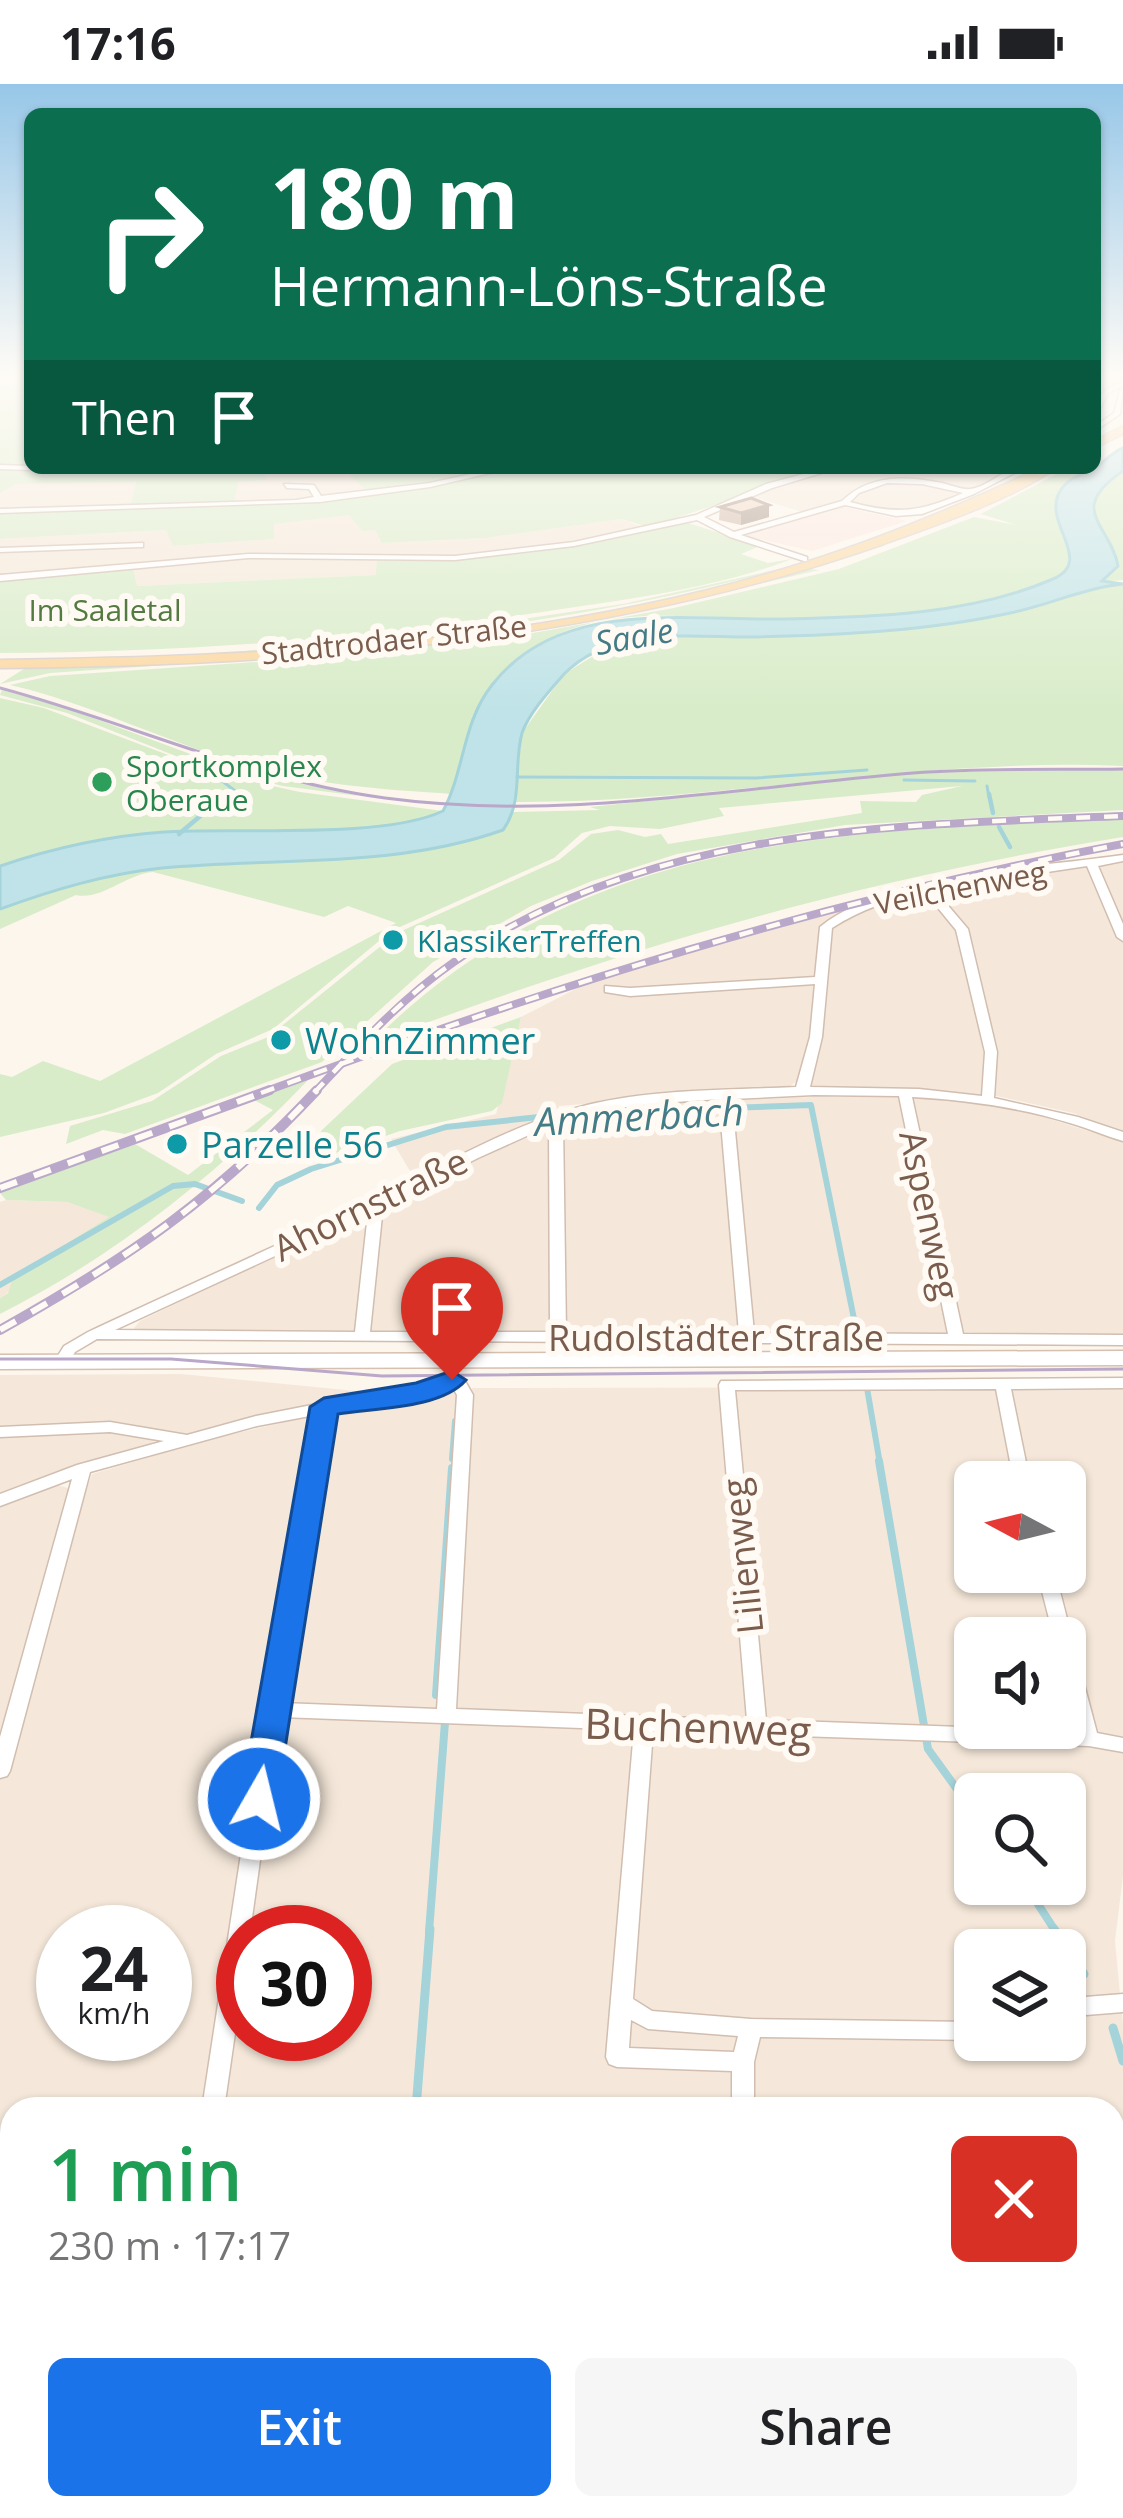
<!DOCTYPE html>
<meta charset="utf-8">
<style>
:root{--surface:#fff;--page:#f6f6f6;--text:#202124;--muted:#757577;--accent:#1a73e8}
body{margin:0;font-family:"Open Sans",sans-serif;background:var(--page);color:var(--text);height:100vh;display:flex;flex-direction:column;font-size:45px;white-space:nowrap}
*{box-sizing:border-box;margin:0}
p{font-size:39px;color:var(--muted)}
.icon{flex:none;width:66px;height:66px;fill:none;stroke:currentColor;stroke-width:2;stroke-linecap:round;stroke-linejoin:round}
.map{position:relative;flex:1;overflow:hidden}
.details{position:absolute;left:0px;top:2013px;width:1125px;height:423px;display:flex;flex-direction:column;background:var(--surface);border-radius:36px 36px 0 0;box-shadow:0 3px 9px #0004}
.details>*{flex:none}
.banner{position:absolute;left:24px;top:24px;width:1077px;height:366px;border-radius:18px;box-shadow:0 3px 9px #0004;background:#0b6e4f;color:#fff;overflow:hidden}
.needle{width:78px;rotate:277deg}
.fabs{position:absolute;left:954px;top:1377px;display:grid;gap:24px}
.fabs a{display:grid;place-items:center;width:132px;height:132px;border-radius:18px;background:var(--surface);box-shadow:0 3px 9px #0004;font-size:60px}
.speed{position:absolute;left:36px;top:1821px;display:flex;gap:24px;font-size:60px;font-weight:700;text-align:center}
.speed>*{display:grid;place-content:center;width:156px;height:156px;border-radius:50%;background:var(--surface);box-shadow:0 3px 9px #0004;line-height:1}
.speed small{font-size:30px;font-weight:400}
.speed .limit{border:18px solid #d22;background:#fff;color:#111}
.pin{position:absolute;display:grid;place-items:center;width:102px;height:102px;color:#fff;margin:-123px -51px;border-radius:50% 50% 50% 0;rotate:-45deg;box-shadow:0 0 12px #0007}
.pin .icon{rotate:45deg}
.me{position:absolute;width:132px;margin:-66px;rotate:8deg;stroke-linejoin:round;filter:drop-shadow(0 0 9px #0008)}
.turn{display:flex;align-items:center;gap:42px;height:252px;padding:0 48px;font-size:54px}
.turn .icon{width:156px;height:156px;stroke-width:2.5}
.turn b{display:block;font-size:84px;line-height:102px}
.then{display:flex;align-items:center;height:114px;padding:0 48px;background:#0003;gap:24px;font-size:45px}
.round{display:grid;place-items:center;flex:none;width:126px;height:126px;border-radius:18px;background:var(--page)}
.summary{display:flex;align-items:center;justify-content:space-between;height:204px;padding:0 48px}
h1{font-size:72px;font-weight:600;line-height:90px;color:#1e9e55}
.cta{display:flex;gap:24px;margin-top:auto;padding:24px 48px}
.cta a{flex:1;height:138px;border-radius:18px;background:var(--accent);color:#fff;font-size:48px;font-weight:600;line-height:138px;text-align:center}
.cta a+a{background:var(--page);color:var(--text)}
.status{display:flex;justify-content:space-between;align-items:center;height:84px;padding:0 60px;background:var(--surface);direction:ltr}
.status svg{height:33px;fill:currentColor}
.map>svg:first-child{display:block}
.residential{fill:#f5e8da;fill-rule:evenodd}
.commercial{fill:#fde8e0}
.green{fill:#d8ecc9}
.water{fill:#bfe3e8;stroke:#a5d3da;stroke-width:3}
.lines{fill:none;stroke-linecap:round;stroke-linejoin:round}
.stream-far4{stroke:#a5d3da;stroke-width:3}
.stream-far3{stroke:#a5d3da;stroke-width:4.5}
.stream-far2{stroke:#a5d3da;stroke-width:6}
.stream-far1{stroke:#a5d3da;stroke-width:8}
.stream{stroke:#a5d3da;stroke-width:9}
.minor-casing{stroke:#d1beb0;stroke-width:3}
.secondary-casing{stroke:#d6c0b0;stroke-width:3}
.primary-casing{stroke:#dad1cd;stroke-width:3}
.minor{fill:#fff;fill-rule:evenodd}
.secondary{fill:#fff;fill-rule:evenodd}
.primary{fill:#fbd9a5;fill-rule:evenodd}
.tram{stroke:#b9a8c9;stroke-width:3}
.rail-far1-casing{stroke:#b9a8c9;stroke-width:8}
.rail-casing{stroke:#b9a8c9;stroke-width:10}
.rail-far1{stroke:#fffaf3;stroke-width:4.5;stroke-dasharray:14;stroke-linecap:butt}
.rail{stroke:#fffaf3;stroke-width:6;stroke-dasharray:18;stroke-linecap:butt}
.wall{fill:#d1b7a8}
.shaded-wall{fill:#aa9588}
.building{fill:#f3d5c3;stroke:#aa9588;stroke-width:3}
.route{fill:#1a73e8;stroke:#114b97;stroke-width:3}
.leisure-dot{fill:#2e9e5b;stroke:#fffaf3;stroke-width:4.5}
.culture-dot{fill:#0f9aa8;stroke:#fffaf3;stroke-width:4.5}
.labels{text-anchor:middle;dominant-baseline:central;stroke-width:12;stroke-linejoin:round;paint-order:stroke}
.far-park-label{font-size:30px;fill:#537a41;stroke:#fffaf3}
.far-street-label{font-size:30px;fill:#7a5c4d;stroke:#fffaf3}
.far-leisure-label{font-size:30px;fill:#27864d;stroke:#fffaf3;text-anchor:start}
.far-culture-label{font-size:30px;fill:#0d838f;stroke:#fffaf3;text-anchor:start}
.far-water-label{font-size:33px;font-style:italic;fill:#437c86;stroke:#fffaf3}
.culture-label{font-size:36px;fill:#0d838f;stroke:#fffaf3;text-anchor:start}
.street-label{font-size:36px;fill:#7a5c4d;stroke:#fffaf3}
.water-label{font-size:39px;font-style:italic;fill:#437c86;stroke:#fffaf3}
.near-street-label{font-size:42px;fill:#7a5c4d;stroke:#fffaf3}
</style>
<div class="status"><b>17:16</b><svg viewBox="0 0 49 12"><path d="M0 12V9h3v3zM5 12V6h3v6zM10 12V3h3v9zM15 12V0h3v12zM26 1h20v11H26zM47 4h2v5h-2z"/></svg></div>
<div class="map">
<svg width="1123" height="2434" viewBox="0 0 1123 2434">
<rect width="100%" height="100%" fill="#fdf6ec"/>
<g class="residential">
<path d="M286,384H342L372,411L293,419H233L238,398L265,396L262,389Z"/>
<path d="M838,384H1019L909,431L883,429L848,417L805,429L748,411Z"/>
<path d="M136,397L131,425L0,428V409L16,400Z"/>
<path d="M350,430L375,446L383,459L485,454L621,435L653,447L500,471L378,476L377,491L136,502L131,483L0,493V455L167,446L173,462L273,455V440Z"/>
<path d="M1123,776V1048L1073,1029L992,1011L811,1004L809,999L797,997L789,1003L559,1022L557,1029L414,1094L391,1055L496,1030L521,933L601,892L821,827Z"/>
<path d="M810,1013H922L1015,1024L1123,1058V1252L136,1248L134,1244L140,1237L485,1070L590,1030L648,1020Z"/>
<path d="M6,1116L67,1118L110,1133L0,1214V1118Z"/>
<path d="M181,1290L376,1309L189,1350L160,1347L154,1358L0,1410V1291Z"/>
<path d="M1123,1303V1792L1115,1857L1123,1941V2434H0V1423L57,1401L68,1404V1409L85,1410L92,1390L215,1354L307,1333L316,1338L335,1328L451,1307L472,1312V1304ZM975,1398H1065V1488H975ZM975,1554H1065V1644H975ZM975,1710H1065V1800H975ZM63,1848H165V1950H63ZM243,1848H345V1950H243ZM975,1866H1065V1956H975ZM12,2025H1113V2424H12Z"/>
</g>
<path class="commercial" d="M839,422L907,437L812,467L742,451Z"/>
<g class="green">
<path d="M0,290H30V384H286L263,389L267,396L238,398L234,419H293L371,411L342,384H828L648,443L621,435L486,454L382,459L375,446L362,447L349,431L274,440V455L173,462L166,446L0,455V428L130,425L136,398L16,400L0,409Z"/>
<path d="M1068,384H1087C1015,429 1110,472 1052,496C965,531 864,534 771,535C693,536 587,514 523,574C511,585 502,606 493,620C472,651 459,674 452,710C377,705 309,701 236,678C160,655 88,619 10,601L50,592L345,572L527,550L674,524L839,485L974,433L1016,441L981,430Z"/>
<path d="M1123,387V496L1100,498L1116,469C1100,451 1093,434 1097,409Z"/>
<path d="M685,438L760,462L741,470L768,479L792,475C716,504 629,515 549,527C367,555 184,568 0,569V497L133,485L137,502L376,491L377,476C479,479 586,465 685,438Z"/>
<path d="M797,481C575,541 347,566 117,574L235,568L457,545L623,520Z"/>
<path d="M809,485L819,486L646,526L445,557L341,569L50,589L0,600L27,583L344,566L550,540Z"/>
<path d="M1123,500V682C919,673 719,719 515,718L522,649L564,590L603,566L660,552L1007,530L1069,514L1095,501Z"/>
<path d="M2,606L69,625L228,684L359,712L283,702L208,684V680L201,682L67,629L0,611Z"/>
<path d="M0,614L44,624L221,691L300,708L443,727C382,756 237,743 164,748C109,751 53,764 0,782Z"/>
<path d="M1123,685V726L845,741L677,770L592,797L531,822L433,878L322,978L125,1050L103,1046L66,1060L70,1042L152,1017L221,972L268,953L397,849L559,776L591,750L618,746L645,753L661,750L668,760L862,729L860,717L916,718L922,711L962,702L719,724L724,732L660,745L610,742L582,749L554,774L391,847L273,945L216,970L158,1009L104,1029L0,1053V990L12,993L43,977L100,997L396,839L348,822L324,833L153,788C127,790 100,817 76,811L0,845V825C54,807 105,790 162,784C277,773 392,785 503,746L513,728L600,726L590,723L916,689Z"/>
<path d="M1123,735V753C858,796 620,865 370,960C580,748 844,747 1123,735Z"/>
<path d="M521,933L502,1019L492,1027L400,1047L306,1079L303,1073L322,1046L392,980Z"/>
<path d="M308,996C218,1090 117,1171 0,1230V1214L8,1209L13,1193L109,1133L67,1118L6,1116L0,1109L135,1060L188,1091L273,1026L254,1016Z"/>
</g>
<path class="water" d="M1123,364V387C1065,426 1111,441 1118,482L1102,497L1123,500C1084,504 1049,521 1010,529C928,547 839,551 756,553C694,554 613,540 564,590C550,606 529,629 522,649C513,682 524,717 503,746C393,785 277,773 162,784C105,790 53,806 0,825V782C53,764 108,752 164,748C236,743 381,756 443,727C465,686 462,639 492,601C560,513 687,537 783,535C872,533 970,531 1053,495C1095,477 1043,440 1059,409C1068,392 1082,392 1095,384C1103,379 1111,369 1123,364Z"/>
<g class="lines">
<g class="stream-far4">
<path d="M213,690L243,713"/>
<path d="M517,693L756,694L867,686"/>
<path d="M904,696L975,697"/>
<path d="M987,702L989,713"/>
</g>
<g class="stream-far3">
<path d="M989,710L993,729"/>
<path d="M999,743L1010,763"/>
<path d="M179,750L205,728L244,714L239,710"/>
</g>
<g class="stream-far2">
<path d="M589,1029L811,1021L856,1245"/>
<path d="M259,1124L277,1101L311,1085L446,1043L558,1031"/>
<path d="M0,1201L173,1102L195,1100L242,1117"/>
<path d="M867,1304L880,1380"/>
<path d="M452,1375L455,1337"/>
</g>
<g class="stream-far1">
<path d="M879,1377L928,1665L975,1730"/>
<path d="M436,1611L452,1384"/>
<path d="M1025,1800L1056,1848"/>
<path d="M429,1848L445,1638"/>
</g>
<g class="stream">
<path d="M1054,1845L1084,1890"/>
<path d="M1113,1944L1123,1977"/>
<path d="M416,2025L430,1845"/>
<path d="M1113,2301L1123,2302"/>
<path d="M392,2434L393,2424"/>
</g>
<defs>
<g id="minor">
<path d="M1123,297V302L1108,309L1098,329L1095,331C1095,311 1106,304 1123,297Z"/>
<path d="M1123,305L1120,330L1095,347V342L1114,329L1120,307Z"/>
<path d="M0,381L30,382V384H34L30,386L0,385Z"/>
<path d="M498,384H512L430,403L320,418L0,429V425L296,416L314,413L309,405L287,404L284,400L314,401L321,412L430,399Z"/>
<path d="M826,384H838L772,404L704,433L734,448L842,417C870,390 906,392 942,399C950,401 963,406 970,405C989,403 1002,384 1024,384L974,410L922,430L896,432L845,421L741,451L807,473V477H804L730,453L697,436L574,462L455,476L248,474L0,497V491L248,470L455,472L574,458L696,431L766,400ZM887,399L922,400L963,409C920,428 897,431 850,418L859,409Z"/>
<path d="M143,459V463H140L0,468V464Z"/>
<path d="M1123,771V777L1098,782L1123,840V857L1117,853L1087,782L934,805L968,845L997,968L994,1014L1078,1033L1123,1048V1057C1105,1052 1088,1044 1070,1039C1019,1023 965,1016 912,1013L963,1250L1123,1251V1261L97,1255L75,1268L67,1281H57L54,1278L64,1262L88,1248C182,1204 277,1162 370,1117C440,1083 511,1040 587,1021C651,1005 730,1006 796,1003L810,953L815,900L630,912L605,908V902L630,904L815,893L820,843C883,790 1041,783 1123,771ZM924,807L956,846L985,968L982,1012L919,1005L810,1003L822,953L832,844C861,825 891,816 924,807ZM814,1011L899,1012L948,1250L754,1249L732,1015ZM719,1015L739,1249H566L563,1038C613,1020 666,1019 719,1015ZM549,1042L550,1248H370L383,1122L478,1074ZM368,1129L355,1248L115,1246Z"/>
<path d="M449,1294L464,1295L473,1311L456,1625L747,1636L719,1301L721,1297L1123,1294V1304L1011,1305L1030,1398H1014L996,1305L735,1306L766,1636L1078,1647L1065,1598V1554H1054L1037,1488H1055L1072,1554L1070,1557L1074,1562L1097,1649L1123,1654V1668L1089,1662L653,1647L633,1915L652,1927L751,1935L975,1938L976,1956L760,1953L754,1978V2025H732V1987L617,1983L609,1980L606,1973L634,1646L280,1633L250,1848H243V1894L224,2025H202L263,1626L315,1331L257,1342L90,1388L10,1687L7,1692L0,1694V1653L72,1395L0,1422V1410L77,1381L164,1357L110,1348L0,1353V1343L110,1338L187,1351L256,1332ZM453,1304L457,1311L437,1625L282,1619L331,1327ZM631,1936L648,1945L738,1952L734,1968L629,1964Z"/>
<path d="M1123,1910V1928L1086,1931L1065,1939V1920L1085,1913Z"/>
<rect x="1113" y="2262" width="10" height="24"/>
<path d="M119,2424H145L143,2434H117Z"/>
<path d="M542,2424H568L567,2434H541Z"/>
</g>
<path id="secondary" d="M1123,1267V1281L0,1285V1271Z"/>
<g id="primary">
<path d="M1123,342V350L1095,364V356Z"/>
<path d="M1040,384H1056C1011,416 934,442 881,461C597,560 298,581 0,584V576C268,572 546,561 803,479C885,453 963,420 1040,384Z"/>
</g>
</defs>
<use href="#minor" class="minor-casing"/>
<use href="#secondary" class="secondary-casing"/>
<use href="#primary" class="primary-casing"/>
<use href="#minor" class="minor"/>
<use href="#secondary" class="secondary"/>
<use href="#primary" class="primary"/>
<g class="tram">
<path d="M0,604C131,639 250,696 385,714C563,738 737,703 913,689C982,684 1053,686 1123,685"/>
<path d="M0,1275H171L382,1292L1123,1285"/>
</g>
<defs>
<g id="rail-far1">
<path d="M261,1009C546,904 825,816 1123,760"/>
<path d="M314,1009C358,962 402,914 454,878C647,742 897,741 1123,732"/>
</g>
<g id="rail">
<path d="M0,1104L270,1006"/>
<path d="M0,1246C130,1173 215,1115 317,1006"/>
</g>
</defs>
<use href="#rail-far1" class="rail-far1-casing"/>
<use href="#rail" class="rail-casing"/>
<use href="#rail-far1" class="rail-far1"/>
<use href="#rail" class="rail"/>
</g>
<path class="wall" d="M720,423L769,433L741,441L719,436Z"/>
<path class="shaded-wall" d="M769,421V433L741,441V429Z"/>
<path class="building" d="M751,414L769,421L741,429L720,423Z"/>
<linearGradient id="sky" x2="0" y2="1"><stop stop-color="#97c7e8"/><stop offset="0.46" stop-color="#fefbf6"/><stop offset="1" stop-color="#fefbf6" stop-opacity="0"/></linearGradient>
<rect width="1123" height="630" fill="url(#sky)"/>
<path class="route" d="M452,1287L466,1296C441,1325 374,1324 338,1330L277,1715L271,1725L259,1729L246,1725L241,1715L310,1323L324,1314L416,1299Z"/>
<circle class="leisure-dot" cx="102" cy="698" r="12"/>
<g class="culture-dot">
<circle cx="393" cy="856" r="12"/>
<circle cx="281" cy="956" r="12"/>
<circle cx="177" cy="1060" r="12"/>
</g>
<g class="labels">
<g class="far-park-label">
<text x="105" y="525">Im Saaletal</text>
</g>
<g class="far-street-label">
<text transform="translate(394 555) rotate(-6)">Stadtrodaer Straße</text>
<text transform="translate(960 803) rotate(-11)">Veilchenweg</text>
</g>
<g class="far-leisure-label">
<text x="126" y="681">Sportkomplex<tspan x="126" dy="34">Oberaue</tspan></text>
</g>
<g class="far-culture-label">
<text x="417" y="856">KlassikerTreffen</text>
</g>
<g class="far-water-label">
<text transform="translate(634 552) rotate(-10)">Saale</text>
</g>
<g class="culture-label">
<text x="305" y="956">WohnZimmer</text>
<text x="201" y="1060">Parzelle 56</text>
</g>
<g class="street-label">
<text transform="translate(370 1120) rotate(-26)">Ahornstraße</text>
<text transform="translate(930 1131) rotate(78)">Aspenweg</text>
<text x="716" y="1253">Rudolstädter Straße</text>
<text transform="translate(742 1472) rotate(-96)">Lilienweg</text>
</g>
<g class="water-label">
<text transform="translate(639 1031) rotate(-3)">Ammerbach</text>
</g>
<g class="near-street-label">
<text transform="translate(698 1642) rotate(2)">Buchenweg</text>
</g>
</g>
</svg>
<div class="fabs">
<a><svg class="needle" viewBox="-14 -14 28 28"><path d="M0-13l5 13h-10z" fill="#e53935"/><path d="M0 13l5-13h-10z" fill="#757577"/></svg></a>
<a><svg class="icon" aria-label="sound" viewBox="0 0 24 24"><path d="M4 9h4l5-4v14l-5-4H4zM17 9q2 3 0 6"/></svg></a>
<a><svg class="icon" aria-label="search" viewBox="0 0 24 24"><circle cx="10" cy="10" r="6"/><path d="M15 15l6 6"/></svg></a>
<a><svg class="icon" aria-label="layers" viewBox="0 0 24 24"><path d="M12 4l9 5-9 5-9-5zM3 14l9 5 9-5"/></svg></a>
</div>
<div class="speed"><div>24<small>km/h</small></div><div class="limit">30</div></div>
<div class="pin" style="left:452px;top:1296px;background:#d93025"><svg class="icon" aria-label="arrive" viewBox="0 0 24 24"><path d="M6 21V4h12l-3 4 3 4H6"/></svg></div>
<svg class="me" style="left:259px;top:1715px" viewBox="-20 -20 40 40"><circle r="17" fill="#1a73e8" stroke="#fff" stroke-width="3"/><path d="M0-11L8 9 0 5-8 9z" fill="#fff"/></svg>
<div class="banner">
<div class="turn"><svg class="icon" aria-label="right" viewBox="0 0 24 24"><path d="M7 20v-9h11M14 6l5 5-5 5"/></svg><div><b>180 m</b>Hermann-Löns-Straße</div></div>
<div class="then">Then<svg class="icon" aria-label="arrive" viewBox="0 0 24 24"><path d="M6 21V4h12l-3 4 3 4H6"/></svg></div>
</div>
<section class="details">
<div class="summary"><div><h1>1 min</h1><p>230 m · 17:17</p></div><a class="round" style="background:#d93025;color:#fff"><svg class="icon" aria-label="close" viewBox="0 0 24 24"><path d="M6 6l12 12M18 6L6 18"/></svg></a></div>
<div class="cta"><a>Exit</a><a>Share</a></div>
</section>
</div>
